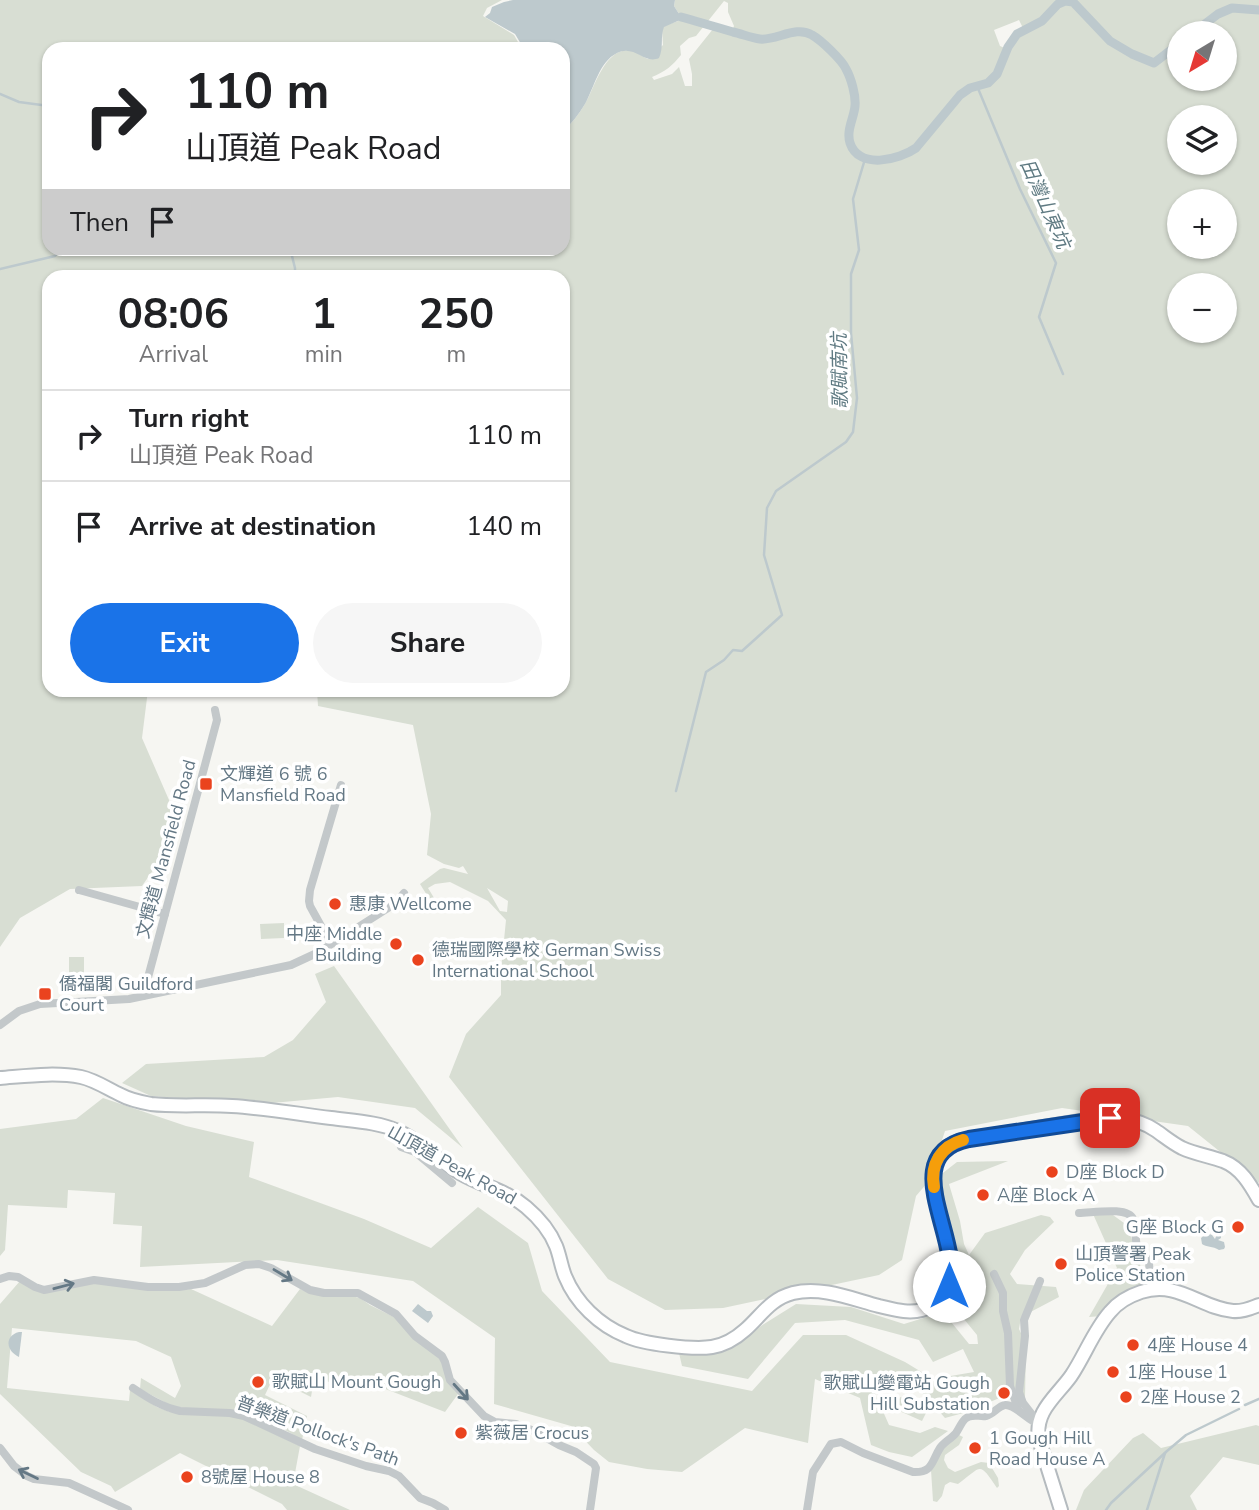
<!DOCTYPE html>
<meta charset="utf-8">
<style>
:root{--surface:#fff;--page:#f6f6f6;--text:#202124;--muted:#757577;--line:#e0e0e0;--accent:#1a73e8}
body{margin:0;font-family:"Nunito Sans","Noto Sans TC",sans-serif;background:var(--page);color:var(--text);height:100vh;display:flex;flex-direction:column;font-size:26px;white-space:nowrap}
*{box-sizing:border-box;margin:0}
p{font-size:23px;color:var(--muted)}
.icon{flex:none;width:38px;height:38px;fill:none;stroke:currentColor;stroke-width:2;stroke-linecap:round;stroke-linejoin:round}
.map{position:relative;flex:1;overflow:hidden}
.panel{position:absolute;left:42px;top:270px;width:528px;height:427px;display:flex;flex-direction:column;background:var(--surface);border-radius:21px;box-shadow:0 2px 5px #0004}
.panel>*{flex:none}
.hud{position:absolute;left:42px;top:42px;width:528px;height:214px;border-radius:21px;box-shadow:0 2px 5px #0004;background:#fff;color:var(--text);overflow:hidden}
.needle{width:46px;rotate:218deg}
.fabs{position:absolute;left:1167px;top:21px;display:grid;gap:14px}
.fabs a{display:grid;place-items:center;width:70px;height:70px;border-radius:50%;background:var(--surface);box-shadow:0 2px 5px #0004;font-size:35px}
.pin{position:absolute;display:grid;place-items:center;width:60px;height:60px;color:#fff;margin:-30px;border-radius:14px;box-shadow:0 4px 10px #0006}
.me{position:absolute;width:77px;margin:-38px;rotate:0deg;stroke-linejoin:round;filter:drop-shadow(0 0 5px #0008)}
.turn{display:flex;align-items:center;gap:24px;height:147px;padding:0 28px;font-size:32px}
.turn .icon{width:91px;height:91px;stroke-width:2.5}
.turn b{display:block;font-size:49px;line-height:60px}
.then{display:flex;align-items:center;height:66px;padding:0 28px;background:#0003;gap:14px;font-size:26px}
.eta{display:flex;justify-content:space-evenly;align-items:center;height:119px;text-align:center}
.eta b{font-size:42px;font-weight:700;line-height:49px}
.button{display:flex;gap:14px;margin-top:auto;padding:14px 28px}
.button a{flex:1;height:80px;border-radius:42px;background:var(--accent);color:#fff;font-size:28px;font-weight:700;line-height:80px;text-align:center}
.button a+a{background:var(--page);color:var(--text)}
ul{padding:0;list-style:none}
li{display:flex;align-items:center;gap:21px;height:91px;padding:0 28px;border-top:2px solid var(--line)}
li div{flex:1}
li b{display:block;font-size:26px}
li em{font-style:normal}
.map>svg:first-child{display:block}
.green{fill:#d8ded3;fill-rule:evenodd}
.water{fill:#bdc9cd}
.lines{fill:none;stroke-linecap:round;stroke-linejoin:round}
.stream{stroke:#bdc9cd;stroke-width:2.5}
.canal{stroke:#bdc9cd;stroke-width:9}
.secondary-casing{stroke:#b5bbbf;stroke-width:16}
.minor{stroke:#c3c8ca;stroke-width:8}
.secondary{stroke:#fff;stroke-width:12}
.oneway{stroke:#647885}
.route-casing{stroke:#114b97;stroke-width:18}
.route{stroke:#1a73e8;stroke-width:12}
.slow{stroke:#f59e0b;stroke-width:12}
.poi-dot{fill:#ea431e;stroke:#fff;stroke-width:2.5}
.labels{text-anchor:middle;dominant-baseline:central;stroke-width:7;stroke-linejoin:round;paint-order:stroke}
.poi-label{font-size:18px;fill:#647885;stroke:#fff;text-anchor:start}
.street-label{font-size:18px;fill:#647885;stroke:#fff}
.water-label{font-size:19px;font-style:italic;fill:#5f7a82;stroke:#fff}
</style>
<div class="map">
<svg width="1259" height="1510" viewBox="0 0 1259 1510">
<rect width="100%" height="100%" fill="#f6f6f2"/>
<g class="green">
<path d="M0,0H502L487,8L483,16L514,35L522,49H49V248H564V130C572,123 579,114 585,104C595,87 606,44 633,51C638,53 643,57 648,59L663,45L662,30L664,26L681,20V17L674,6L675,0H1259V1183L1188,1126L1062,1108L945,1131L928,1182L916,1196L902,1260L879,1275L723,1308L665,1310L608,1279L449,1077L466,1034L501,995V970L506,920L488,901L450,882L435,884L428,888L439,906L435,908L420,884L440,869L444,868L468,874L463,866L459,868L444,864L427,855L431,814L413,725L318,706L317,690H564V276H49V690H148L142,738L169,800L174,840L142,886L70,889L20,918L0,947ZM724,1L728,3V12L734,26L731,33L713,29L689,59L692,74V86H685L679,67L672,74L654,80L652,77C665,72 673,65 681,55L680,46L689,38L696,36ZM1019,20L1025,32L1015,39L1009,50L1000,46L994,30ZM1180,33H1225V79H1180ZM1180,117H1225V163H1180ZM1180,201H1225V247H1180ZM1180,285H1225V331H1180ZM487,888L508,901L507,912L500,911Z"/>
<path d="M284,923V938L261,939L260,924Z"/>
<rect x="69" y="957" width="15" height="31"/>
<path d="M334,966L463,1148L415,1108L338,1097L261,1104L151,1096L122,1083L146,1064L264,1057L293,1040L326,1002L315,974Z"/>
<path d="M103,1098L186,1126L254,1142L249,1177L364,1219L431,1248L478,1207L528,1243L542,1291L610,1362L752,1391L803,1335H846L905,1362L933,1379L974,1372L963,1349L933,1362L919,1340L845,1320L795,1323L748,1379L682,1366L679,1353H711L737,1345L761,1326L796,1304L851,1307L904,1324L943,1312L969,1344H978L977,1335L950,1302L957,1276L939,1176L957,1162L1008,1161L949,1184L960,1221L964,1244L969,1255L985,1233L1041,1215L1050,1217L1054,1222L1025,1250L1010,1274L1017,1284L1056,1287L1059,1297L1021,1317L1019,1329L1026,1344L1025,1398L1004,1396L967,1412L945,1418L920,1390L874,1391L889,1425L920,1433L935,1427L948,1431L912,1457L889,1452L871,1445L860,1398L815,1379L808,1443L745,1428L682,1472L647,1469L609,1462L594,1450L571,1426L494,1404L495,1338L413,1281L277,1260L140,1267L142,1226L113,1224L115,1193L68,1190L67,1208L8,1205L5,1250L0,1256V1129L76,1119Z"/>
<path d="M1093,1214L1113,1215L1128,1226L1134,1247L1140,1257L1141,1289L1102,1316L1089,1317L1117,1268Z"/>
<path d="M20,1281L35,1291L88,1284L105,1283L152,1291H165L191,1289L272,1326L300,1289L309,1293L347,1295L360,1298L370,1305L394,1317L440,1359L458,1394L445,1412L357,1378L345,1387L320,1379L313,1385L311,1397L273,1378L265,1395L307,1416L302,1440L287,1431L245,1413L180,1408L172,1406L140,1389L141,1378L175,1398L181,1386L171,1357L136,1341L12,1328L7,1388L129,1401L130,1390L157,1407L170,1412L230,1416L243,1419L300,1446L293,1484L350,1510H287L282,1504L180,1453L115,1492L111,1486L81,1472L0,1394V1304Z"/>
<path d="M900,1397L928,1409L922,1421L895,1409Z"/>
<path d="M1256,1425L1259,1426V1465L1223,1457L1190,1496L1197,1510H1076L1084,1490L1133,1438L1143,1433L1161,1448Z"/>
<path d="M959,1435L963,1437L959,1445L945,1455L944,1460L948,1468L955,1472L981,1462L989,1463L998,1478L999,1486L997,1488C978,1460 982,1467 958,1484L950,1482L945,1485L942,1496L937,1502L933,1501L931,1470L942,1448Z"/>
</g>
<g class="water">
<path d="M513,0H675L674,6L681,17L680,20L664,27C660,37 664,47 659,58C644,65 635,44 617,53C599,62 594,88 585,104C579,114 572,123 564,130V49H524L515,34L485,17L490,13L492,7L504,2Z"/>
<path d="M1207,1233L1212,1235L1215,1239L1217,1234H1221V1238L1218,1240L1224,1242L1225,1247L1224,1249L1219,1250C1213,1246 1206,1247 1202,1244L1201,1238Z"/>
<path d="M418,1304L427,1311H431L433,1316L428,1323L412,1311Z"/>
<path d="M19,1332H22L19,1357C6,1351 4,1336 19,1332Z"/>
</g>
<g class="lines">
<g class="stream">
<path d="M977,86L1020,189L1056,263L1039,317L1063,374"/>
<path d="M0,94L19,102L49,106"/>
<path d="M290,248L295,268V276"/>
<path d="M0,269L55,256L61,248"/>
<path d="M676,791L706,672L724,660L733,650L742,651L782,615L764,555L767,508L776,491L846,442L853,432L857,398L851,333V274L859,250L853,199L865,159"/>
<path d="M1245,1405L1259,1399"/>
<path d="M1106,1510L1111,1503L1167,1451L1186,1435L1239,1409"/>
<path d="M1147,1510L1165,1453"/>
</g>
<g class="canal">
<path d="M681,17C699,22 716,27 733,32C742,34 751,38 760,39C776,41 796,25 812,35C821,40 842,60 846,69C851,78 856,95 855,106C854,118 846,130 850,143C859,170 899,160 916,148L960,95L970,88L988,83L997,74L1008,47L1017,34L1042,21L1058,4L1065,1L1073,2L1110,41L1132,54L1154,63L1180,43"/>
<path d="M1193,33L1218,14L1232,8L1259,10"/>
</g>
<defs>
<g id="secondary">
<path d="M0,1078C26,1076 55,1072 81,1077C95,1080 108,1089 121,1095C130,1100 140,1102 151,1104C177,1107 205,1104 232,1106C265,1108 298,1114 331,1118C353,1121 378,1122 398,1131C421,1141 438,1161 460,1173C482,1186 506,1190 526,1207C539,1218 550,1231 556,1246C560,1256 561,1266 565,1276C576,1303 599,1325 626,1336C643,1344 693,1350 712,1347C724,1345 735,1339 745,1330C761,1316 770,1299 793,1293C822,1286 852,1299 879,1306C893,1309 907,1314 922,1310C1003,1288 883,1165 962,1140L1093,1119C1115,1117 1136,1117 1155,1130C1164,1136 1172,1143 1182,1148C1195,1154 1209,1156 1223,1161C1241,1168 1250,1184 1259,1200"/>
<path d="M1061,1510L1039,1440C1034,1411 1056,1397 1071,1376C1085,1355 1094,1330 1110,1312C1118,1302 1129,1296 1141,1292C1178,1280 1200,1308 1233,1311C1243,1312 1251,1308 1259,1305"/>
</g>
</defs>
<use href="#secondary" class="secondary-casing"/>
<g class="minor">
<path d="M79,890L165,914"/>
<path d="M331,944L310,906L309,901L310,890L341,785"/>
<path d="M143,996L217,720L215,710"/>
<path d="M0,1025L19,1011L40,1004L129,999L291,965L319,952L396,903L404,893"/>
<path d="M402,1132L399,1141L401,1147L415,1152L452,1183"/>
<path d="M1079,1213C1092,1213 1128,1206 1133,1219C1136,1227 1135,1238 1137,1247C1155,1262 1149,1269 1146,1291"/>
<path d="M994,1274L1003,1293V1311L1008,1333L1010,1386L1018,1409"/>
<path d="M0,1279L9,1276L18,1277L35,1287L44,1290L94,1280L148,1287H179L205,1283L245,1265L259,1264L271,1268L310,1290L324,1293H358L396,1314L415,1336L442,1356L445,1362L450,1380L484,1416L495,1422L516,1424L534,1431L559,1445L576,1452L594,1464L596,1468L590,1510"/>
<path d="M133,1388C148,1398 162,1407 180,1411L230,1413L244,1416L315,1449L366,1466L389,1471L399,1476L420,1498L433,1503L445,1510"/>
<path d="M1037,1421L1023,1403L1019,1392L1025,1336L1024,1320L1040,1281"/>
<path d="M0,1448L14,1466L27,1476L34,1479L69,1483L128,1510"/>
<path d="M807,1510L813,1472L831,1444L841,1442L863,1453L913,1472C933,1473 931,1462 940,1448C944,1442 951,1439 956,1433C959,1429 961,1423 965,1419C971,1413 979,1417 986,1416C994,1414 998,1406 1005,1405C1015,1404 1028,1421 1039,1424"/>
</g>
<use href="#secondary" class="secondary"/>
</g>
<defs><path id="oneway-shaft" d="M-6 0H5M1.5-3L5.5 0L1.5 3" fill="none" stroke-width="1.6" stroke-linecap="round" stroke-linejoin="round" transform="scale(1.75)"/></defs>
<g class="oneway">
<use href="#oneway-shaft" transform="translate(283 1275) rotate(31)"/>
<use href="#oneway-shaft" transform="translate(64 1286) rotate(-15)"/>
<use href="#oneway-shaft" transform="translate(461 1392) rotate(48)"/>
<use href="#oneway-shaft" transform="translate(28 1474) rotate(-154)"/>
</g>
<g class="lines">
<defs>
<path id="route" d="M949,1286C963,1239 894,1155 969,1139L1110,1118"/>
</defs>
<use href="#route" class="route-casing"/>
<use href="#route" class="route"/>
<path class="slow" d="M934,1187C930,1164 941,1146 963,1140"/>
</g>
<g class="poi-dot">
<rect x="199" y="777" width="14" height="14" rx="3.5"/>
<circle cx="335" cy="904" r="7"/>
<circle cx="396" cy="944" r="7"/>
<circle cx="418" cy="960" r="7"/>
<rect x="38" y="987" width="14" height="14" rx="3.5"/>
<circle cx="1052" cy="1172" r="7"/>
<circle cx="983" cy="1195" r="7"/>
<circle cx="1238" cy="1227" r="7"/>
<circle cx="1061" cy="1264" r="7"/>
<circle cx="1133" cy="1345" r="7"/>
<circle cx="1113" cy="1372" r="7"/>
<circle cx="258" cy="1382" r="7"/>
<circle cx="1004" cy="1393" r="7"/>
<circle cx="1126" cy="1397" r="7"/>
<circle cx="461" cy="1433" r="7"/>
<circle cx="975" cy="1448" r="7"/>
<circle cx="187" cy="1477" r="7"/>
</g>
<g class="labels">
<g class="poi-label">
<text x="220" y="774">文輝道 6 號 6<tspan x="220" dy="21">Mansfield Road</tspan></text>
<text x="349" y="904">惠康 Wellcome</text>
<text x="382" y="934" text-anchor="end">中座 Middle<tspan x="382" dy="21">Building</tspan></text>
<text x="432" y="950">德瑞國際學校 German Swiss<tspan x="432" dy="21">International School</tspan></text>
<text x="59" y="984">僑福閣 Guildford<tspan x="59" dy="21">Court</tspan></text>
<text x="1066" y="1172">D座 Block D</text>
<text x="997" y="1195">A座 Block A</text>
<text x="1224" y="1227" text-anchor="end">G座 Block G</text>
<text x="1075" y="1254">山頂警署 Peak<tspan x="1075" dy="21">Police Station</tspan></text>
<text x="1147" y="1345">4座 House 4</text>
<text x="1127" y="1372">1座 House 1</text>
<text x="272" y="1382">歌賦山 Mount Gough</text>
<text x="990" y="1383" text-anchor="end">歌賦山變電站 Gough<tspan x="990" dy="21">Hill Substation</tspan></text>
<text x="1140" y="1397">2座 House 2</text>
<text x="475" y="1433">紫薇居 Crocus</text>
<text x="989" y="1438">1 Gough Hill<tspan x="989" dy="21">Road House A</tspan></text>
<text x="201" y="1477">8號屋 House 8</text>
</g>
<g class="street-label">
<text transform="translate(166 849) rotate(-75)">文輝道 Mansfield Road</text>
<text transform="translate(452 1165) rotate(29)">山頂道 Peak Road</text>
<text transform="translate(318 1431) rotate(20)">普樂道 Pollock's Path</text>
</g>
<g class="water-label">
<text transform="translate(1045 204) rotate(66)">田灣山東坑</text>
<text transform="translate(840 371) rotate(-91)">歌賦南坑</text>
</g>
</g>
</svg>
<div class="fabs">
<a><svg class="needle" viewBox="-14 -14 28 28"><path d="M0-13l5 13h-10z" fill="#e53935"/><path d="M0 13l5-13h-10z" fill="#757577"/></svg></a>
<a><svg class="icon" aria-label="layers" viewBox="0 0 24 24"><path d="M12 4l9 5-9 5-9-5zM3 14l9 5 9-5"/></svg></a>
<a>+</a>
<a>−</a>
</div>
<div class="pin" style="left:1110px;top:1118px;background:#d93025"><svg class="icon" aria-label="arrive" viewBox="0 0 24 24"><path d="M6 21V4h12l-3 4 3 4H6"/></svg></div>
<svg class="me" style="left:949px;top:1286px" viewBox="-20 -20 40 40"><circle r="19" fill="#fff"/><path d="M0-13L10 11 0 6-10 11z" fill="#1a73e8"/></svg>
<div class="hud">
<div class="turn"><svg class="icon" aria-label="right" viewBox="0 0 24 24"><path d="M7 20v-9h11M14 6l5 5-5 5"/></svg><div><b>110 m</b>山頂道 Peak Road</div></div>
<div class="then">Then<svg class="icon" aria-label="arrive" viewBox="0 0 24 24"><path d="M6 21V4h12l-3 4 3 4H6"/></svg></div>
</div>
<section class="panel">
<div class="eta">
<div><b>08:06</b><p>Arrival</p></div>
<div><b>1</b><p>min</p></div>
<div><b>250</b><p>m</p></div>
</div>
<ul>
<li><svg class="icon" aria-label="right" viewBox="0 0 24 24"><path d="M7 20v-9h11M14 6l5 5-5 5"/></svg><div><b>Turn right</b><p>山頂道 Peak Road</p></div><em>110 m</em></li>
<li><svg class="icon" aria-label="arrive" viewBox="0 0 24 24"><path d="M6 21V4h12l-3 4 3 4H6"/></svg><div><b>Arrive at destination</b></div><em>140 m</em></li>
</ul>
<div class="button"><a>Exit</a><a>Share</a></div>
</section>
</div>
